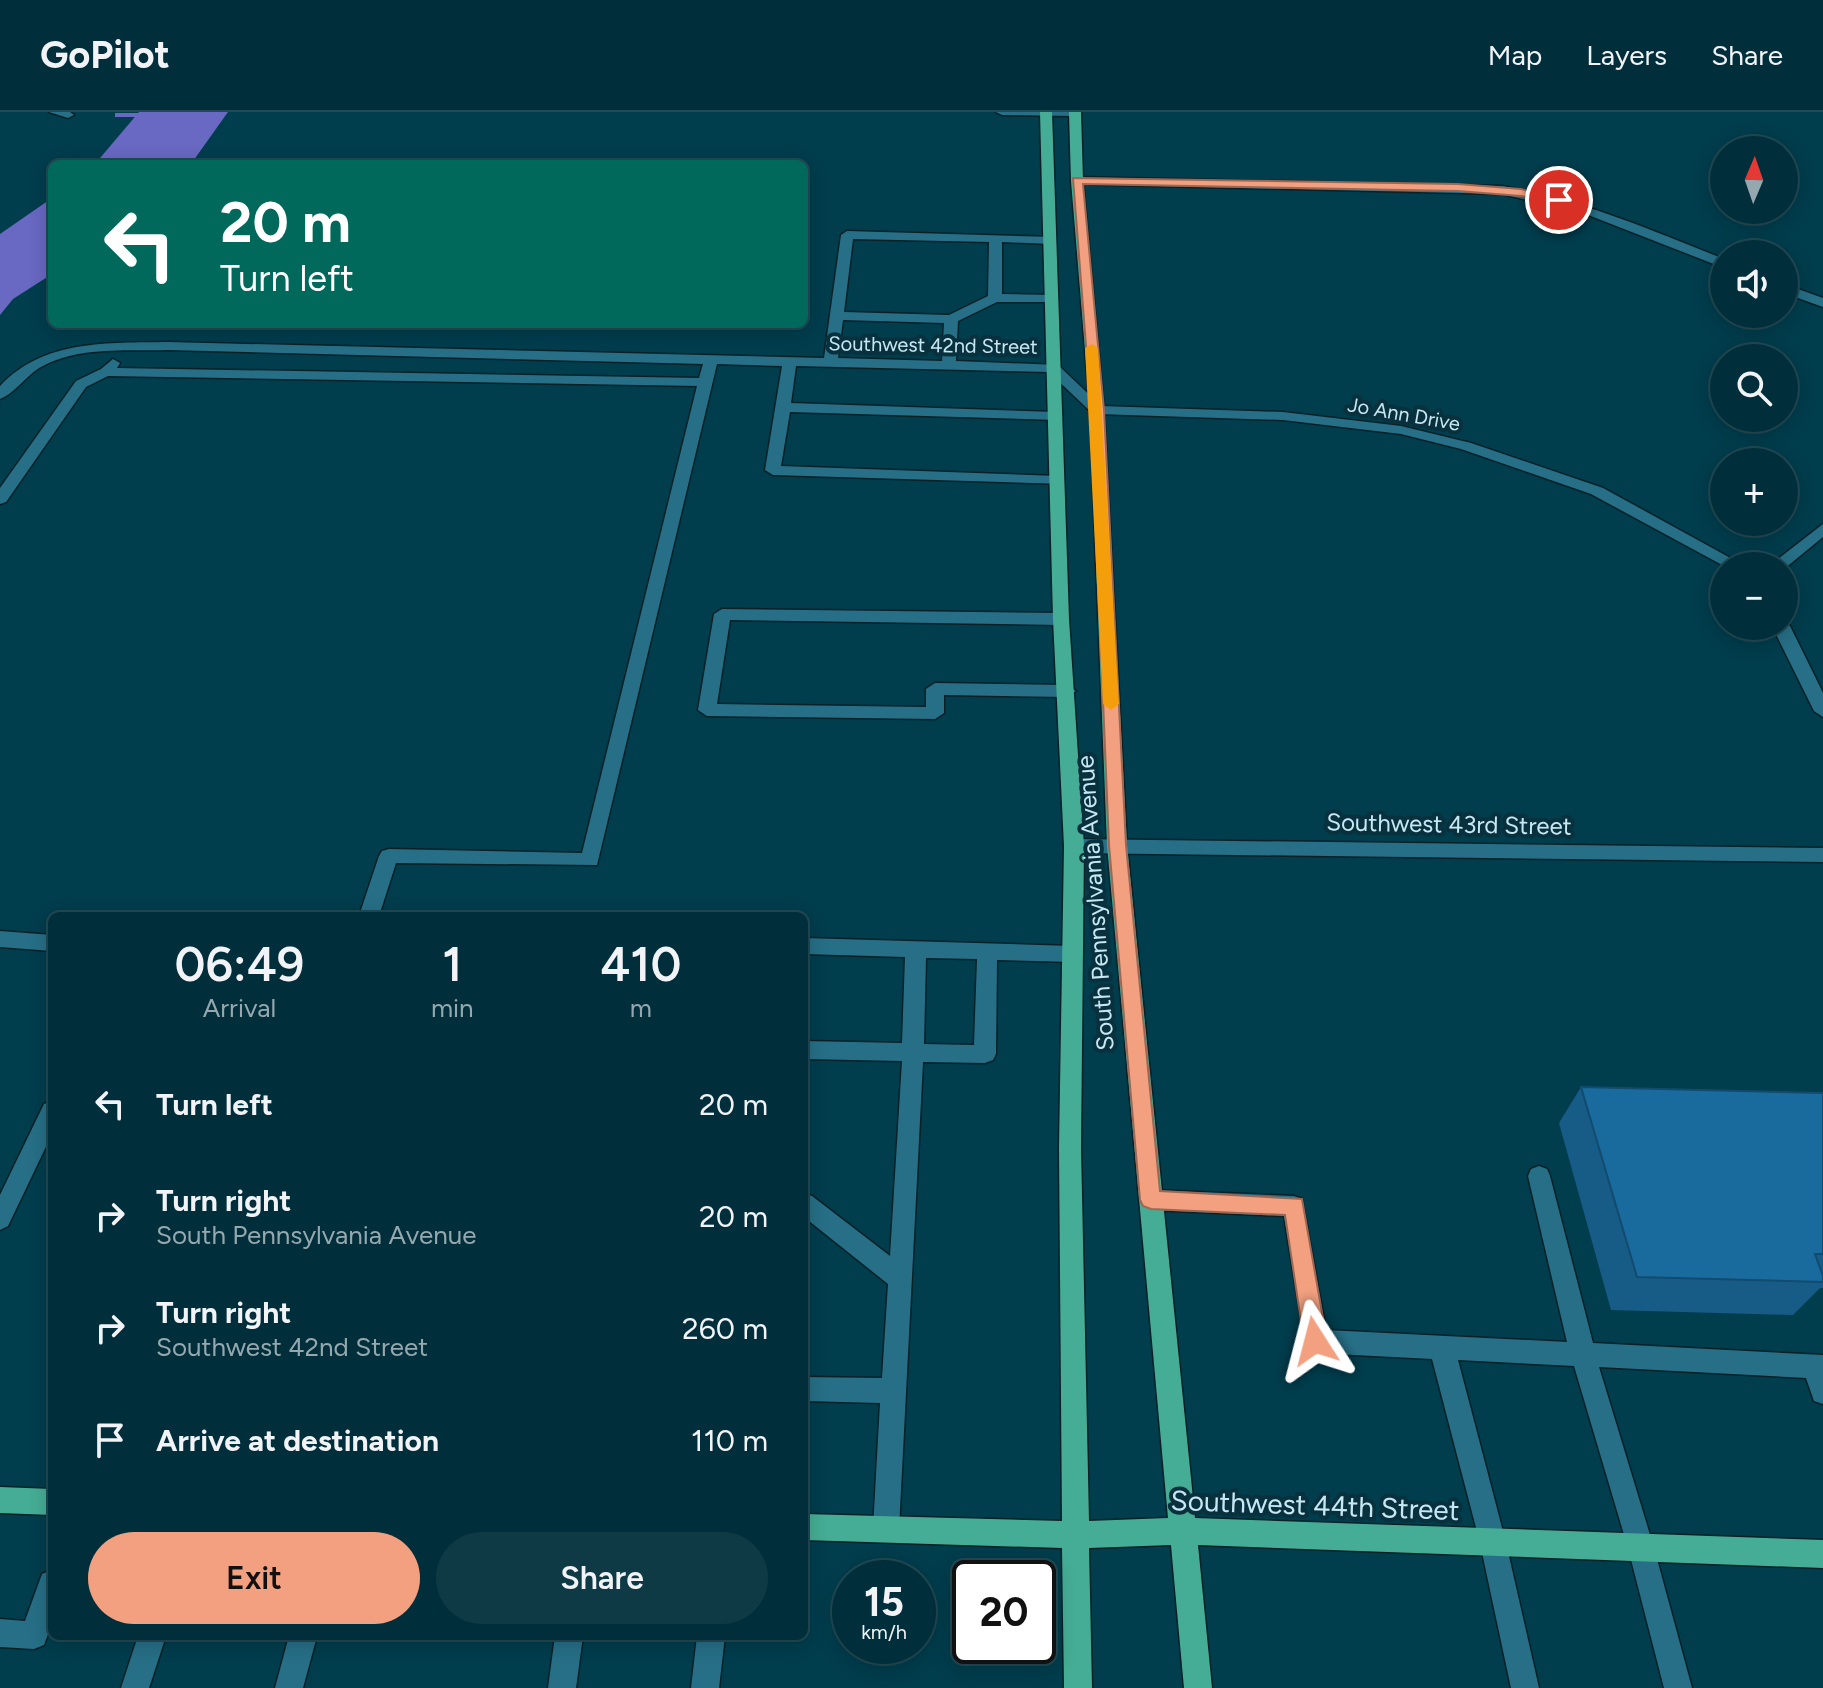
<!DOCTYPE html>
<meta charset="utf-8">
<style>
:root{--surface:#002e3a;--page:#0e3a45;--text:#f1f3f6;--muted:#95a8af;--line:#224a54;--accent:#f2a080}
body{margin:0;font-family:Figtree,sans-serif;background:var(--page);color:var(--text);height:100vh;display:flex;flex-direction:column;font-size:30px;white-space:nowrap}
*{box-sizing:border-box;margin:0}
p{font-size:26px;color:var(--muted)}
.icon{flex:none;width:44px;height:44px;fill:none;stroke:currentColor;stroke-width:2;stroke-linecap:round;stroke-linejoin:round}
.map{position:relative;flex:1;overflow:hidden}
.sheet{position:absolute;left:48px;top:800px;width:760px;height:728px;display:flex;flex-direction:column;background:var(--surface);border-radius:12px;box-shadow:0 4px 20px #0003,0 0 0 2px var(--line)}
.sheet>*{flex:none}
.guide{position:absolute;left:48px;top:48px;width:760px;height:168px;border-radius:12px;box-shadow:0 4px 20px #0003,0 0 0 2px var(--line);background:#00695c;color:#fff;overflow:hidden}
.needle{width:52px;rotate:2deg}
.buttons{position:absolute;left:1710px;top:24px;display:grid;gap:16px}
.buttons a{display:grid;place-items:center;width:88px;height:88px;border-radius:50%;background:var(--surface);box-shadow:0 4px 20px #0003,0 0 0 2px var(--line);font-size:40px}
.speed{position:absolute;left:832px;top:1448px;display:flex;gap:16px;font-size:40px;font-weight:700;text-align:center}
.speed>*{display:grid;place-content:center;width:104px;height:104px;border-radius:50%;background:var(--surface);box-shadow:0 4px 20px #0003,0 0 0 2px var(--line);line-height:1}
.speed small{font-size:20px;font-weight:400}
.speed .limit{border:4px solid #111;border-radius:12px;background:#fff;color:#111}
.pin{position:absolute;display:grid;place-items:center;width:68px;height:68px;color:#fff;margin:-34px;border:4px solid #fff;border-radius:50%;box-shadow:0 2px 8px #0007}
.me{position:absolute;width:88px;margin:-44px;rotate:351deg;stroke-linejoin:round;filter:drop-shadow(0 0 6px #0008)}
.turn{display:flex;align-items:center;gap:28px;height:168px;padding:0 40px;font-size:36px}
.turn .icon{width:104px;height:104px;stroke-width:2.5}
.turn b{display:block;font-size:56px;line-height:68px}
.eta{display:flex;justify-content:space-evenly;align-items:center;height:136px;text-align:center}
.eta b{font-size:48px;font-weight:600;line-height:56px}
.primary-button{display:flex;gap:16px;margin-top:auto;padding:16px 40px}
.primary-button a{flex:1;height:92px;border-radius:48px;background:var(--accent);color:#111;font-size:32px;font-weight:600;line-height:92px;text-align:center}
.primary-button a+a{background:var(--page);color:var(--text)}
ul{padding:0;list-style:none}
li{display:flex;align-items:center;gap:24px;height:112px;padding:0 40px}
li div{flex:1}
li b{display:block;font-size:30px}
li em{font-style:normal}
header{display:flex;align-items:center;gap:48px;box-sizing:border-box;height:112px;padding:0 40px;background:var(--surface);border-bottom:2px solid var(--line)}
header strong{font-size:38px}
nav{display:flex;gap:44px;margin-inline-start:auto;font-size:28px}
.map>svg:first-child{display:block}
.water{fill:#6968c2}
.lines{fill:none;stroke-linecap:round;stroke-linejoin:round}
.stream{fill:#6968c2;fill-rule:evenodd}
.minor-casing{stroke:#0a2128;stroke-width:3}
.major-casing{stroke:#0a2128;stroke-width:3}
.minor{fill:#266f86;fill-rule:evenodd}
.major{fill:#45ad95;fill-rule:evenodd}
.wall{fill:#165c87}
.building{fill:#196b9d;stroke:#124b6e;stroke-width:2}
.route{fill:#f2a080;stroke:#9d6853;stroke-width:2}
.slow{fill:#f59e0b}
.labels{text-anchor:middle;dominant-baseline:central;stroke-width:8;stroke-linejoin:round;paint-order:stroke}
.far-street-label{font-size:20px;fill:#c6e8f4;stroke:#09313d}
.street-label{font-size:24px;fill:#c6e8f4;stroke:#09313d}
.near-street-label{font-size:28px;fill:#c6e8f4;stroke:#09313d}
</style>
<header>
<strong>GoPilot</strong>
<nav><a>Map</a><a>Layers</a><a>Share</a></nav>
</header>
<div class="map">
<svg width="1823" height="1576" viewBox="0 0 1823 1576">
<rect width="100%" height="100%" fill="#003d4d"/>
<g class="water">
<path d="M139,0H228L191,52H95Z"/>
<path d="M52,86V162L13,187L0,203V122Z"/>
</g>
<g class="lines">
<path class="stream" d="M115,1H154L158,3L154,5H115Z"/>
<defs>
<g id="minor">
<path d="M49,0H70L74,3L68,6Z"/>
<path d="M996,0H1080L1081,1L1075,4L1002,3Z"/>
<path d="M1077,65L1502,74C1580,87 1651,118 1724,147V156L1583,101L1502,82L1073,72L1071,69Z"/>
<path d="M847,119L1055,125L1056,128L1050,132L1002,130V182L1051,183L1056,184V190H997L958,209L956,249L1058,253L1101,294L1283,300L1401,314L1471,331L1603,376L1745,454H1724L1591,382L1461,337L1401,322L1283,308L1097,302L1092,301L1049,260L796,254L791,291L1056,300L1063,304L1056,308L790,300L781,354L1058,364L1063,366V372L773,363L765,358L782,254L717,252L597,753L396,751L379,804H359L379,744L382,739L389,737L582,741L697,274L108,264L86,275L6,390L0,392V376L76,269L101,257L113,247L120,251L117,256L699,266L703,252L168,238C126,239 76,234 39,256C25,265 14,282 0,287V274C44,227 108,231 168,230L824,246L841,123ZM853,127L989,130L988,184L949,203L844,200ZM843,208L944,211L942,249L838,246Z"/>
<path d="M1784,172L1823,186V195L1784,181Z"/>
<path d="M1823,412V425L1784,457V454H1769Z"/>
<path d="M722,497L1061,501L1069,507L1061,513L730,508L717,592L926,595V577L935,571L1067,573L1076,579L1067,585L944,583V601L935,607L707,604L698,598L714,502Z"/>
<path d="M1784,509L1790,514L1823,581V605L1814,599L1772,514H1784Z"/>
<path d="M1074,727L1823,736V750L1074,741L1064,734Z"/>
<path d="M0,819L52,823V839L0,835Z"/>
<path d="M804,826L1073,834L1080,836L1083,842L1080,848L1073,850L997,848L996,942L993,948L985,951L923,950L899,1417L895,1426L886,1430L877,1426L873,1417L880,1291L804,1289V1265L882,1266L888,1172L804,1105V1081L812,1084L890,1144L902,949L804,947V929L902,931L905,845L804,842ZM926,846L977,847L974,933L924,932Z"/>
<path d="M52,989V1022L8,1114L0,1118V1083L44,992Z"/>
<path d="M1539,1054L1547,1057L1550,1064L1593,1231L1823,1243V1292L1814,1289L1806,1266L1599,1255L1654,1436L1692,1576H1664L1628,1436L1574,1254L1458,1248L1506,1431L1539,1576H1511L1480,1431L1432,1247L1315,1241L1306,1237L1284,1104L1151,1098L1143,1095L1139,1088L1143,1081L1151,1078L1294,1084L1302,1087L1326,1218L1567,1230L1528,1064L1531,1057Z"/>
<path d="M52,1458V1511L44,1533L34,1537L0,1535V1507L25,1509L42,1462Z"/>
<path d="M138,1524H166L149,1576H121Z"/>
<path d="M289,1524H317L303,1576H275Z"/>
<path d="M555,1524H583L576,1576H548Z"/>
<path d="M697,1524H725L719,1576H691Z"/>
</g>
<g id="major">
<path d="M1040,0H1052L1069,507L1084,734L1081,1036L1089,1409L1168,1406L1107,733L1090,298L1071,69L1069,0H1081L1083,69L1104,298L1127,733L1195,1406L1823,1428V1456L1198,1433L1212,1576H1184L1171,1433L1089,1436L1092,1576H1064L1062,1436L804,1428V1402L1062,1409L1059,1036L1064,734L1053,507Z"/>
<path d="M0,1375L52,1377V1403L0,1401Z"/>
</g>
</defs>
<use href="#minor" class="minor-casing"/>
<use href="#major" class="major-casing"/>
<use href="#minor" class="minor"/>
<use href="#major" class="major"/>
</g>
<path class="wall" d="M1581,975L1823,981V1176H1820L1793,1203L1611,1198L1559,1011Z"/>
<path class="building" d="M1581,975L1823,981V1142H1815L1823,1164V1170L1637,1165Z"/>
<path class="route" d="M1073,66L1458,72L1521,77L1565,88L1559,92L1521,84L1458,79L1083,72L1104,298L1126,733L1160,1079L1302,1087L1327,1229L1323,1237L1315,1240L1307,1237L1304,1229L1285,1103L1151,1097L1143,1094L1140,1088L1109,733L1091,298Z"/>
<path class="slow" d="M1092,232L1098,236L1119,592L1111,598L1103,592L1085,236Z"/>
<g class="labels">
<g class="far-street-label">
<text transform="translate(933 233) rotate(1)">Southwest 42nd Street</text>
<text transform="translate(1404 302) rotate(10)">Jo Ann Drive</text>
</g>
<g class="street-label">
<text transform="translate(1449 712) rotate(1)">Southwest 43rd Street</text>
<text transform="translate(1095 791) rotate(-94)">South Pennsylvania Avenue</text>
</g>
<g class="near-street-label">
<text transform="translate(1315 1393) rotate(2)">Southwest 44th Street</text>
</g>
</g>
</svg>
<div class="buttons">
<a><svg class="needle" viewBox="-14 -14 28 28"><path d="M0-13l5 13h-10z" fill="#e53935"/><path d="M0 13l5-13h-10z" fill="#95a8af"/></svg></a>
<a><svg class="icon" aria-label="sound" viewBox="0 0 24 24"><path d="M4 9h4l5-4v14l-5-4H4zM17 9q2 3 0 6"/></svg></a>
<a><svg class="icon" aria-label="search" viewBox="0 0 24 24"><circle cx="10" cy="10" r="6"/><path d="M15 15l6 6"/></svg></a>
<a>+</a>
<a>−</a>
</div>
<div class="speed"><div>15<small>km/h</small></div><div class="limit">20</div></div>
<div class="pin" style="left:1559px;top:88px;background:#d93025"><svg class="icon" aria-label="arrive" viewBox="0 0 24 24"><path d="M6 21V4h12l-3 4 3 4H6"/></svg></div>
<svg class="me" style="left:1315px;top:1229px" viewBox="-20 -20 40 40"><path d="M0-17L14 15 0 8-14 15z" fill="#f2a080" stroke="#fff" stroke-width="4"/></svg>
<div class="guide">
<div class="turn"><svg class="icon" aria-label="left" viewBox="0 0 24 24"><path d="M17 20v-9H6M10 6l-5 5 5 5"/></svg><div><b>20 m</b>Turn left</div></div>
</div>
<section class="sheet">
<div class="eta">
<div><b>06:49</b><p>Arrival</p></div>
<div><b>1</b><p>min</p></div>
<div><b>410</b><p>m</p></div>
</div>
<ul>
<li><svg class="icon" aria-label="left" viewBox="0 0 24 24"><path d="M17 20v-9H6M10 6l-5 5 5 5"/></svg><div><b>Turn left</b></div><em>20 m</em></li>
<li><svg class="icon" aria-label="right" viewBox="0 0 24 24"><path d="M7 20v-9h11M14 6l5 5-5 5"/></svg><div><b>Turn right</b><p>South Pennsylvania Avenue</p></div><em>20 m</em></li>
<li><svg class="icon" aria-label="right" viewBox="0 0 24 24"><path d="M7 20v-9h11M14 6l5 5-5 5"/></svg><div><b>Turn right</b><p>Southwest 42nd Street</p></div><em>260 m</em></li>
<li><svg class="icon" aria-label="arrive" viewBox="0 0 24 24"><path d="M6 21V4h12l-3 4 3 4H6"/></svg><div><b>Arrive at destination</b></div><em>110 m</em></li>
</ul>
<div class="primary-button"><a>Exit</a><a>Share</a></div>
</section>
</div>
